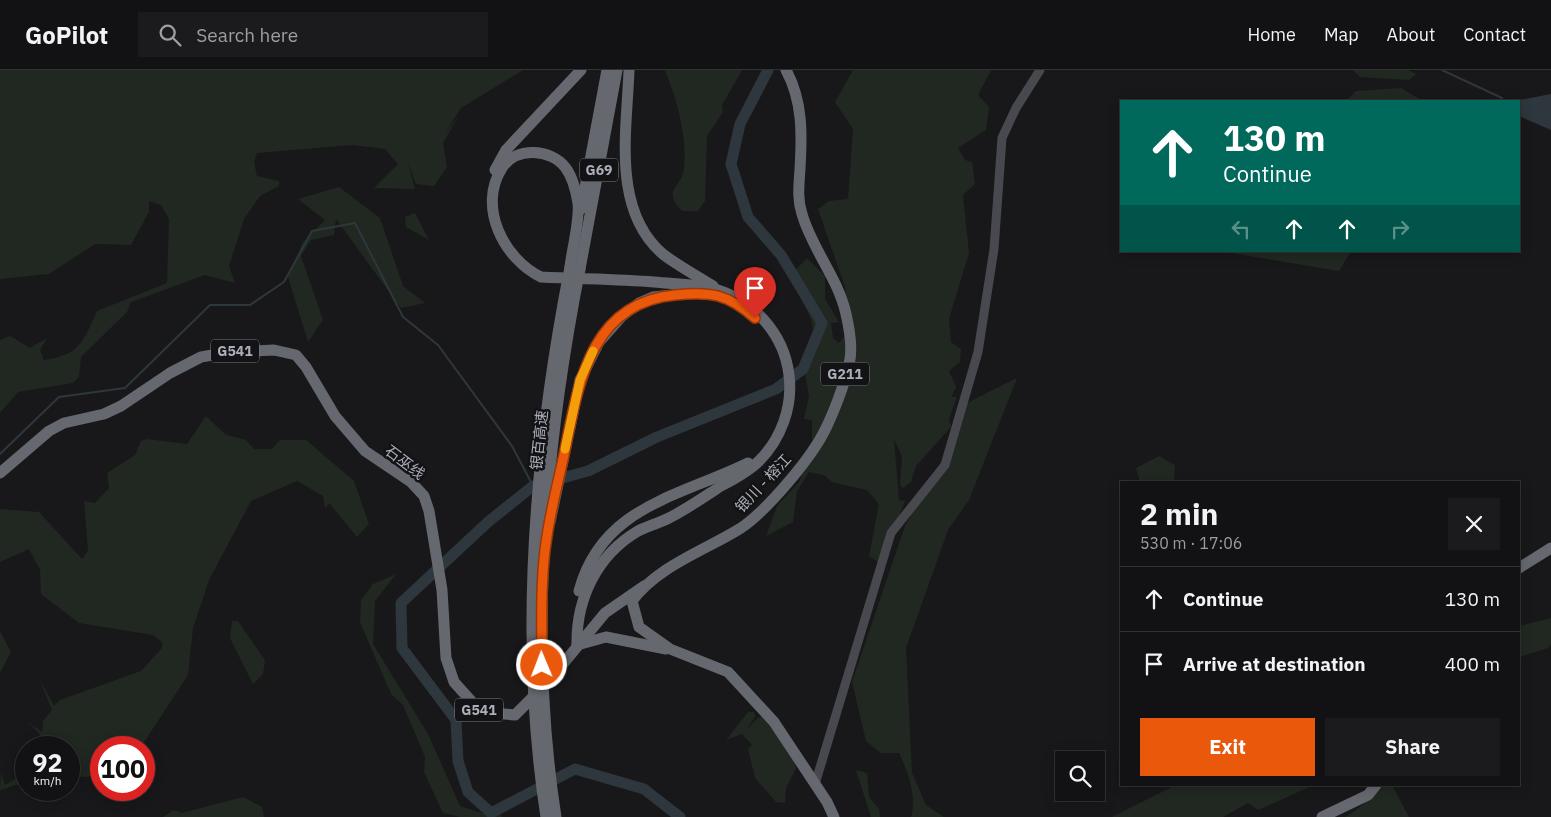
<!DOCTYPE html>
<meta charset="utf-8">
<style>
:root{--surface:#121214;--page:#1b1b1d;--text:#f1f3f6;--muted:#9c9ea0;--line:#313234;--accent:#ea580c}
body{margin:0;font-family:"IBM Plex Sans","Noto Sans SC",sans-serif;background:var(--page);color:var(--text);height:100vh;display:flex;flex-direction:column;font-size:19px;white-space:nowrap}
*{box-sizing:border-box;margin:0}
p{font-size:16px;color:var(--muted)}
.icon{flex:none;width:28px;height:28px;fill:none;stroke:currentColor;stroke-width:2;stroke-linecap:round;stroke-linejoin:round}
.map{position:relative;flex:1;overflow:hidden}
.side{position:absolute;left:1120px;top:411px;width:400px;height:305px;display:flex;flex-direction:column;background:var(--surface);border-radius:0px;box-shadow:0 2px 12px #0003,0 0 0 1px var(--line)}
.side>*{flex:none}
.guide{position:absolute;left:1120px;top:30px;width:400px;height:152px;border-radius:0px;box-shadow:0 2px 12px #0003,0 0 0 1px var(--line);background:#00695c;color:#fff;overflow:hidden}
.buttons{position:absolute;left:1055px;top:681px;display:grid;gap:10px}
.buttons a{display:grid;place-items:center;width:50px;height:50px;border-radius:0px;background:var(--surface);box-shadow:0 2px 12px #0003,0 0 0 1px var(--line);font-size:25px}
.speed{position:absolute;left:15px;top:666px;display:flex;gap:10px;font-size:25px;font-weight:700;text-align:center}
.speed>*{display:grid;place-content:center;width:65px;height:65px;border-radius:50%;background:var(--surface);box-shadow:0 2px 12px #0003,0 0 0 1px var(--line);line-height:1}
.speed small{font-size:12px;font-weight:400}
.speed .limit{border:8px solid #d22;background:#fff;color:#111}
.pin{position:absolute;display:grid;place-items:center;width:42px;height:42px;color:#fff;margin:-51px -21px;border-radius:50% 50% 50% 0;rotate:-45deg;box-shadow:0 0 5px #0007}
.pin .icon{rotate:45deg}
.me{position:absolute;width:55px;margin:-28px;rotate:359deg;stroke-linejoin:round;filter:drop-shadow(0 0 4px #0008)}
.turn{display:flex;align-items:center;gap:18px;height:105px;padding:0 20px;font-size:22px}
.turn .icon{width:65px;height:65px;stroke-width:2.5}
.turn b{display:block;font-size:35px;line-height:42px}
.lanes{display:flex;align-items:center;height:48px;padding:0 20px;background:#0003;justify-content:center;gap:25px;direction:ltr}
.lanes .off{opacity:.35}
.round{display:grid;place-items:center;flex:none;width:52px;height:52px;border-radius:0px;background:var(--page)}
.summary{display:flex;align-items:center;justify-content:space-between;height:85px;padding:0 20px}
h1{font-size:30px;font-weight:800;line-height:38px}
.cta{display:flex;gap:10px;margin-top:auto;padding:10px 20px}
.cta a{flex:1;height:58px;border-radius:0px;background:var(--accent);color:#fff;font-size:20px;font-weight:800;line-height:58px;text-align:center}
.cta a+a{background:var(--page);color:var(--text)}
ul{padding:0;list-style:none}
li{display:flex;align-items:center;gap:15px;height:65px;padding:0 20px;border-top:1px solid var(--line)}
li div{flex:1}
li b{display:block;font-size:19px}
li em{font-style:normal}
header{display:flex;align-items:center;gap:30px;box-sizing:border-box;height:70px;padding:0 25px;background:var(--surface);border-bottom:1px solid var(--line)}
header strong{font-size:24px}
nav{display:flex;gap:28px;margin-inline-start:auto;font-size:18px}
.search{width:350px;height:45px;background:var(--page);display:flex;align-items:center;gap:12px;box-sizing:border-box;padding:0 18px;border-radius:0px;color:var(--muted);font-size:19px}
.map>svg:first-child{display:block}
.green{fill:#202821}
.water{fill:#2e373d}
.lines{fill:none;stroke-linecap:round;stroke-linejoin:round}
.stream{stroke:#2e373d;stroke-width:2}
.river{stroke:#2e373d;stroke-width:11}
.secondary{stroke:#47494f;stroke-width:9}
.highway{stroke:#65686f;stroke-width:11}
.highway-bridge{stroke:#65686f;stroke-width:11}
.route-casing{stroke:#983908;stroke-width:12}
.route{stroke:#ea580c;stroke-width:9}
.slow{stroke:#f59e0b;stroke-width:9}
.labels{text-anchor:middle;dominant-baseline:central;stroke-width:5;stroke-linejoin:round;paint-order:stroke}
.shield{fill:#131315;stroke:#7d8088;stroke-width:1}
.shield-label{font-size:14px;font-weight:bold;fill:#abafb9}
.street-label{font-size:15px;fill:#abafb9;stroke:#131315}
</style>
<header>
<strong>GoPilot</strong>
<div class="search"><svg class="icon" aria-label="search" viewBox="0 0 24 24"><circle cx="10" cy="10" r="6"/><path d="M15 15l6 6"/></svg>Search here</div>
<nav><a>Home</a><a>Map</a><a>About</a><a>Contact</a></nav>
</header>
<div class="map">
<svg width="1551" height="747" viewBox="0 0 1551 747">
<rect width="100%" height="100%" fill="#18181a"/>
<g class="green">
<path d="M0,0H523L461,38L443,67L459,45L443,73L447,97L434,116L416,114L408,93L415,119L374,118L398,94L385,79L352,75L257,83L254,92L257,106L279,111V116L260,126L244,149L229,196L235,213L205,205L131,232L127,242L81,287L79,307L73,313L18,322L0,343V270L10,266L30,278L47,268L40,280L44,290C80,285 83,272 97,241L167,213L169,149L161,135L149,131V142L131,175L95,174L49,204L0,209Z"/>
<path d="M665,0H742L722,35L723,42L707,66L705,131L698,141H682C661,118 682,119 684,98C687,65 677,30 665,0Z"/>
<path d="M853,0H991L978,25L989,37L986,60L958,78L965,90L972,92L975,114L963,125L969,183L949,249L951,272L961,279L960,292L949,301L956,317L951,327H957L949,349L951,357L916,396L911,412L903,418L900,415L902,386L894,369L899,430L905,431L881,494L869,486L879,434L867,420L832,412L824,405L809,402L797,421L793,452L766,466L777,436L800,411L802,398L812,386V350L804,349L809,326L802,286C831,248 792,237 797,205L793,203L807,188L825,206V229L839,252L831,253L833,268L839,273L846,265L845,217L818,139L829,131L848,129L853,59L835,32Z"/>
<path d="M1353,0H1408L1416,4L1409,10L1360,7Z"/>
<path d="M1401,18L1423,31H1346L1356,21Z"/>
<path d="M339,117L380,148L403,216L425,233L401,238L336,149L334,165L311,170L301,186L323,250L308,272L288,207L303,172L325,150L298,129Z"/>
<path d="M415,143L429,170L406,157L405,147Z"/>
<path d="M1219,181H1351L1339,201Z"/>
<path d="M1017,308L969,430L948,460L906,578L912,703L926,735L944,747H911C917,727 908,702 899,683H881L866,671L852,612L905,456L960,358L965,334Z"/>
<path d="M206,346L226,365L246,370L254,379H272L280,370H306L354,411L369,454L357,467L329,433L325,439L323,426L297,411L251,431L209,510L193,558L188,605L141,677L101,678V700L88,707L69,706V678L38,677L40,664L28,652L42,662L43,651L52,640L39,608L54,636L60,630L141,601L162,578V572L153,565L79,553L41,524L40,500L29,479L0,492V439L39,442L82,489L88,481L84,431L95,433L109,418L107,403L135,385L141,371L147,369L187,374Z"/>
<path d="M1159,386L1175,395L1174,412H1140L1136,398Z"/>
<path d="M396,504L375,531L373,574L428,664L460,736L485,744L499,742L502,747H460L443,743L424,702L425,687L403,635L391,624L360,552L361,530L373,514Z"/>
<path d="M1551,548V574L1548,578L1519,587V556Z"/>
<path d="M232,551H238L265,590L263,604L253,614L230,568Z"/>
<path d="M0,561L11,582L0,603Z"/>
<path d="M748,642H754L755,647L746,660L759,647L766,648L793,689L796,698L786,718L785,733L776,732L755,708L748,679L752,675L742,664L726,670Z"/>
<path d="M856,700L867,703L869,727L879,739L880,747H871Z"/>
<path d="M26,702V712L0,720L1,703L5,715Z"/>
<path d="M1176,715H1314L1258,740L1248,733L1223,747H1112Z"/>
<path d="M1376,715H1392L1409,747H1345C1357,740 1373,729 1376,715Z"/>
<path d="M243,727L262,737L264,747H163L174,740L182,743Z"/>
</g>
<path class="water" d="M1551,24V60L1519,46L1520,30Z"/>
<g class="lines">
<g class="stream">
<path d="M1442,0L1502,28"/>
<path d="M0,384L59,327L125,318L210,235H250L284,212L312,161L355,153L403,247L438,275L512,376L533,416"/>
</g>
<path class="river" d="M680,747L644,719L575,699L491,743L468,722L458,691L456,650L402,578L401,533L488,452L533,416L588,401L657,367L776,319L803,299L822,253L781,185L748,147L731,94L740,54L768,0"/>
<path class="secondary" d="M815,714L891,463L945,395L978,282L994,179L1002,68L1016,38L1040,0"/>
<g class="highway">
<path d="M629,0C627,60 611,141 664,185C679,196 697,206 713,216"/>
<path d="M786,0C803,31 802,65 800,99C799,115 797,129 802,144C812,179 838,208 846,244C849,257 852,277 850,289C846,312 831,351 819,371C803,397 766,441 741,458C704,481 658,496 632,531L639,557L670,579L728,602L774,652L827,732L834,747"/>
<path d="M495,100L506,80L581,0"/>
<path d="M581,139L607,0"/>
<path d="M570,197C572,179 580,150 578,133C576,121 573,107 565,97C551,79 516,76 502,98C477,137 504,189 541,207C579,209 617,209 654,212C673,214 693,214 711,218C752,228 784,263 789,305C793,337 781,369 759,391C748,402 734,409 721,416C704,427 687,439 669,448C659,453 648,456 638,461C597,485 576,529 577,575"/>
<path d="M580,199L617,0"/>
<path d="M0,403L49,361L64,353L104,344L121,336L170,303L201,287L230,282L274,280L296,285L306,297L335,346L365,381L411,412L424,426L429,441L442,520L446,588L454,612L481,642L515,645L548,612L605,543L644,516"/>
<path d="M550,452L580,310L599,272L621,247L639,233L653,227L702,222"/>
<path d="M1519,498L1551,478"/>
<path d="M579,521C602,436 679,427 748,393"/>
<path d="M577,575L606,567L666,579"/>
<path d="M1322,747L1368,725L1376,715"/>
</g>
<g class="highway-bridge">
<path d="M546,747C518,567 535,375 570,197"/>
<path d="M556,747C528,567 545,377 580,199"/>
</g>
</g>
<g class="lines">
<defs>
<path id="route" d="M542,595C542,553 540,508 547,466C551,439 558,412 564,385C578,316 589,233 675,225C710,221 728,224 755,248"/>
</defs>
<use href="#route" class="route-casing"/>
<use href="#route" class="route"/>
<path class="slow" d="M565,379L580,310L593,281"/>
</g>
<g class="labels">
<g class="shield">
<rect x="580" y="88.5" width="38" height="23" rx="4"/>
<rect x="211" y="269.5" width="48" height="23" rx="4"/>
<rect x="821" y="292.5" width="48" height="23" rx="4"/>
<rect x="455" y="628.5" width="48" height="23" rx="4"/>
</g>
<g class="shield-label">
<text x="599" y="100">G69</text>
<text x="235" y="281">G541</text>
<text x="845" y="304">G211</text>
<text x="479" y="640">G541</text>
</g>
<g class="street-label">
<text transform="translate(539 370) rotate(-84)">银百高速</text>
<text transform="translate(405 392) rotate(37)">石巫线</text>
<text transform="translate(763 413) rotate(-47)">银川 - 榕江</text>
</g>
</g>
</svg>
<div class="buttons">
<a><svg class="icon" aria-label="search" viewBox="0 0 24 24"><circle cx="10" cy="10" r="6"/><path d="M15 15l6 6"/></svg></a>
</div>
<div class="speed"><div>92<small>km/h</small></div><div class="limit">100</div></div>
<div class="pin" style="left:755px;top:248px;background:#d93025"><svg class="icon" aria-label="arrive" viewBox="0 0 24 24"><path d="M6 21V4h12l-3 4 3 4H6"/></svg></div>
<svg class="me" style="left:542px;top:595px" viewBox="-20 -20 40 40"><circle r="17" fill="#ea580c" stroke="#fff" stroke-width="3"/><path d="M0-11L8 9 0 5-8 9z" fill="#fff"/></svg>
<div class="guide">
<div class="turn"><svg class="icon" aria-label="ahead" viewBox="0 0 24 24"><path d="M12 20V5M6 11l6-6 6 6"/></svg><div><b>130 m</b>Continue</div></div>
<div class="lanes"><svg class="icon off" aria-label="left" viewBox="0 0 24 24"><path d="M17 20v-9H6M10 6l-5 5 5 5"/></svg><svg class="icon" aria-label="ahead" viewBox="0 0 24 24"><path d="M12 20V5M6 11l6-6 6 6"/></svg><svg class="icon" aria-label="ahead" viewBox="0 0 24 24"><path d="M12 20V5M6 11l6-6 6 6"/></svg><svg class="icon off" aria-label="right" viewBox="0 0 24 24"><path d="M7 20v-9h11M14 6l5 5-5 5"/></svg></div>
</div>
<section class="side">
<div class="summary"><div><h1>2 min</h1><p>530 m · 17:06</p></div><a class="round"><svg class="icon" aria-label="close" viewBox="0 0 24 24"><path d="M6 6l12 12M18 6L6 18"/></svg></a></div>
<ul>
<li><svg class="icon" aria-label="ahead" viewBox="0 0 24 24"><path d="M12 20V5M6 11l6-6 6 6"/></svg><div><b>Continue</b></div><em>130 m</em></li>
<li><svg class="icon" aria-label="arrive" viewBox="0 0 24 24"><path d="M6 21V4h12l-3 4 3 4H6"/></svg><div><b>Arrive at destination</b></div><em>400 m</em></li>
</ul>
<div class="cta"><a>Exit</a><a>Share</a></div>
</section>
</div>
